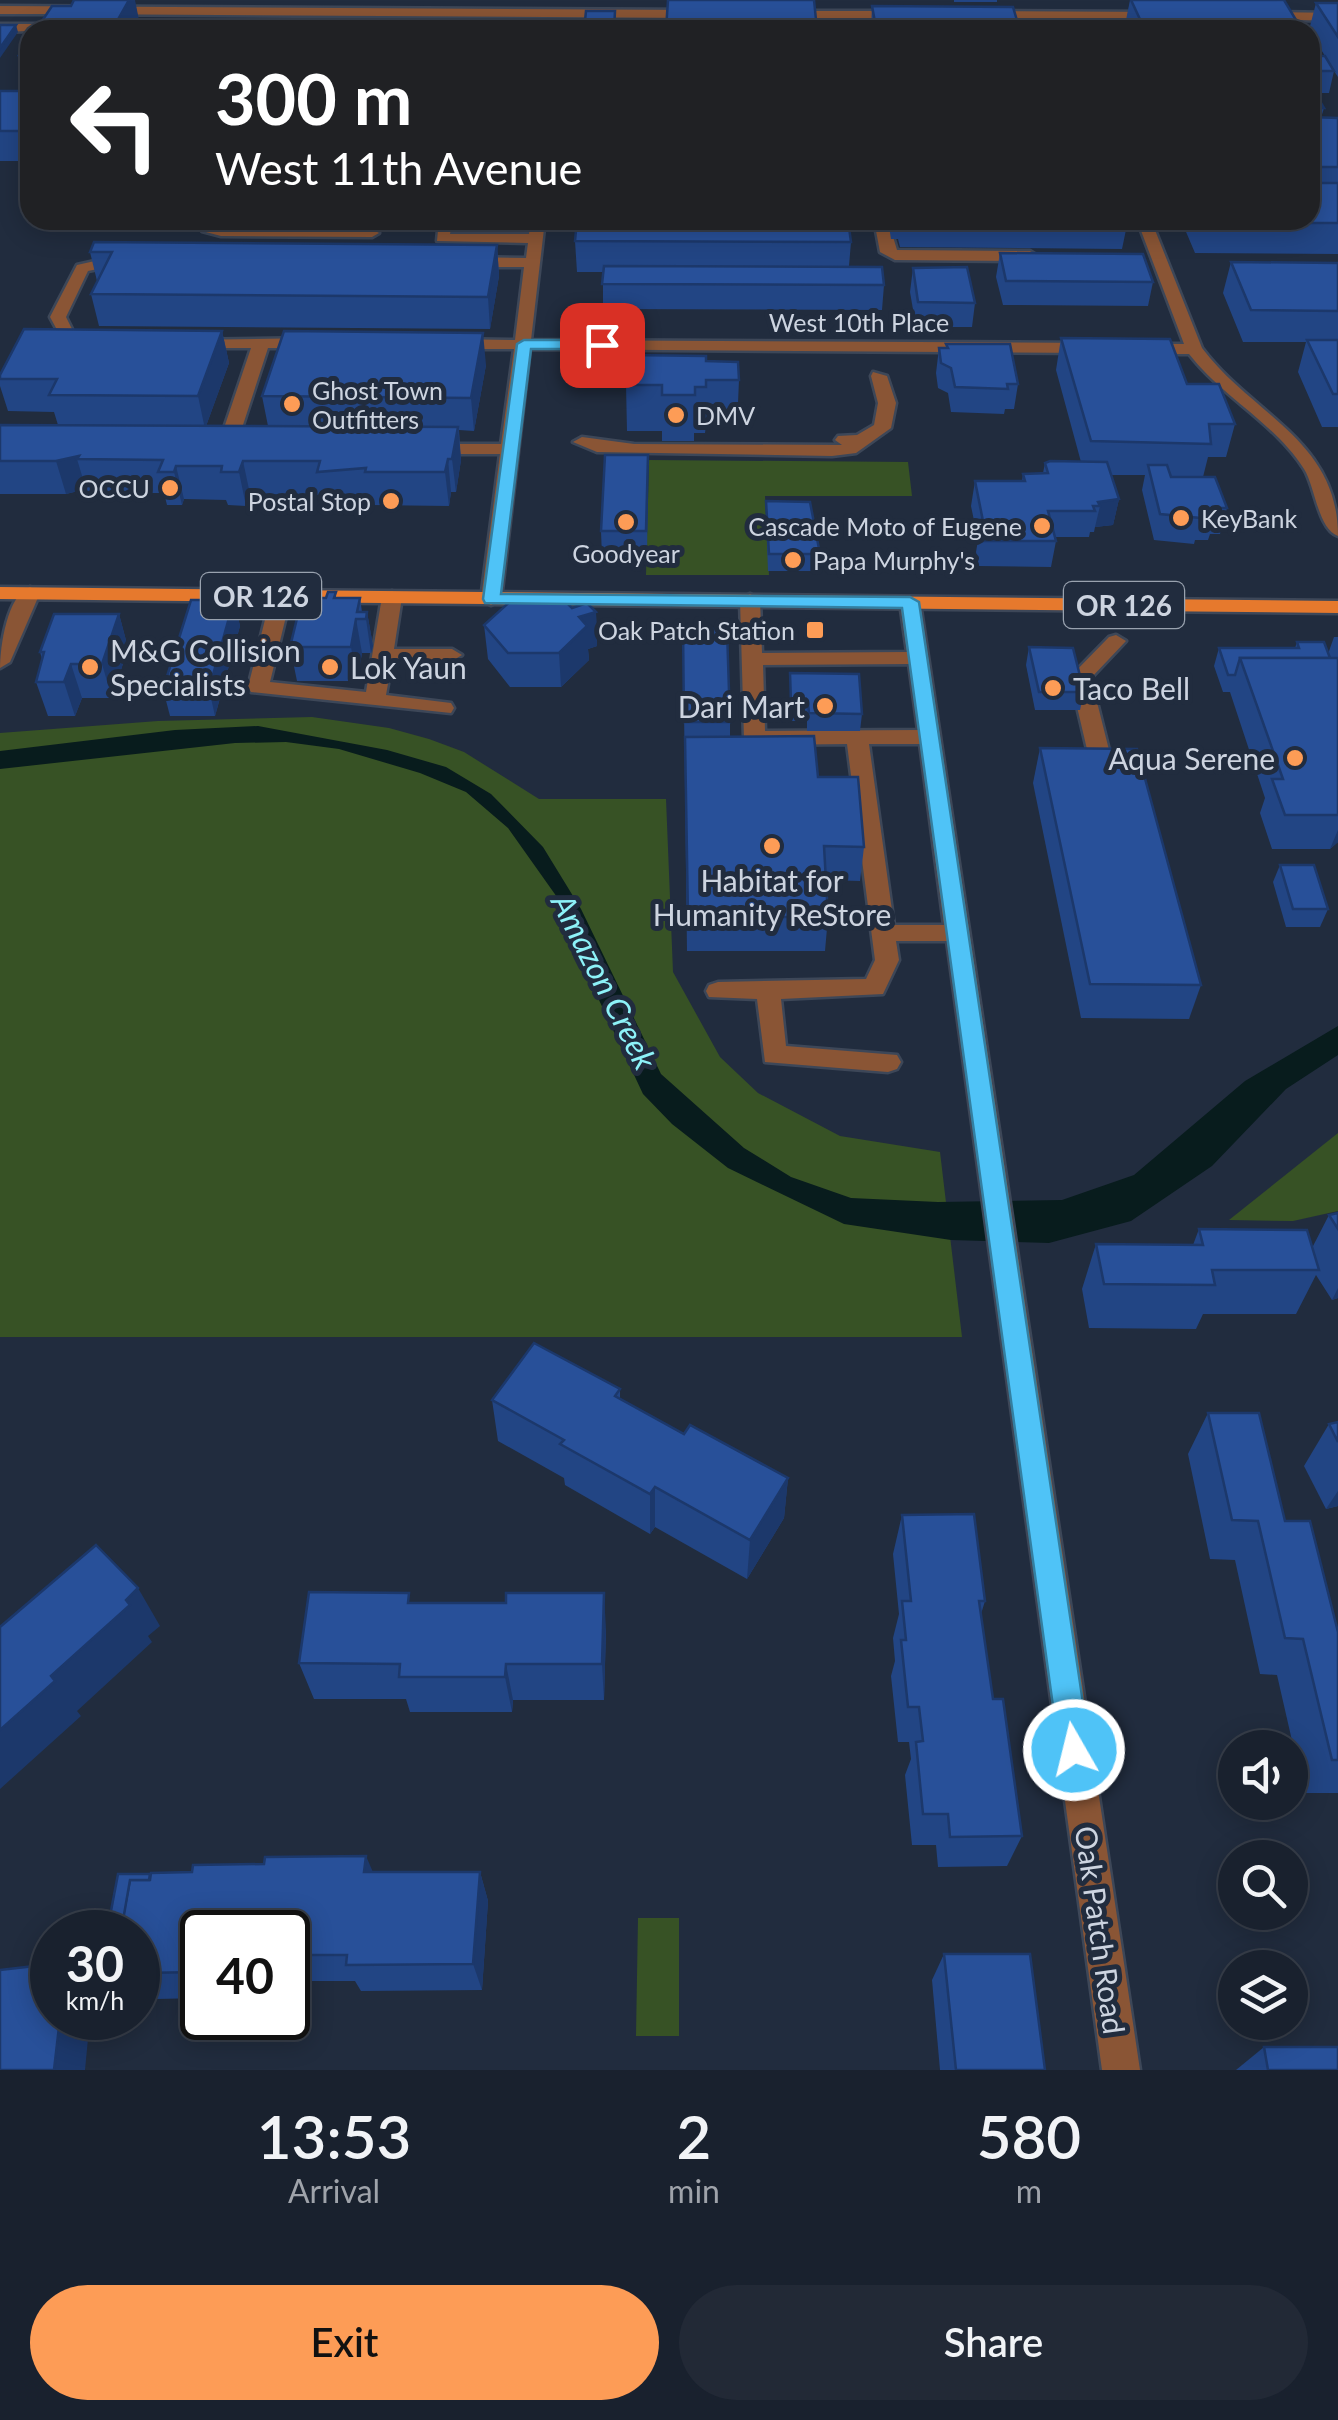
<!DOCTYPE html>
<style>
:root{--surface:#19212e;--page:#222936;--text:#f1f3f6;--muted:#9fa3aa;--line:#373e4a;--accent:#fd9c56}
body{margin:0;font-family:Lato,sans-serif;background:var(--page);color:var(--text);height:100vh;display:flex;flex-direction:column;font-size:38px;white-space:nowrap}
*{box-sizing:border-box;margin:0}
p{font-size:32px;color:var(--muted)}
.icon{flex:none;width:55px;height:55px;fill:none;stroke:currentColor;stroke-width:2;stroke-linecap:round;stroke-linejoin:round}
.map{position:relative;height:2070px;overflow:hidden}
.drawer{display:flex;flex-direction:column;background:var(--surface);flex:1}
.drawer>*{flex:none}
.hud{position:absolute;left:20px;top:20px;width:1300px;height:210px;border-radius:30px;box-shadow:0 5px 25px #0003,0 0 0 2px var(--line);background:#202124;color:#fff;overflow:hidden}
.fabs{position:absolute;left:1218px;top:1730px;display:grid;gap:20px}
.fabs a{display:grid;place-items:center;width:90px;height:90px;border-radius:50%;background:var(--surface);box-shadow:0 5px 25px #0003,0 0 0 2px var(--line);font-size:50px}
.speed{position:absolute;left:30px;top:1910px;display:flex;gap:20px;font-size:50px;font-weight:700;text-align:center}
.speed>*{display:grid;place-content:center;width:130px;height:130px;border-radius:50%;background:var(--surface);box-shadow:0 5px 25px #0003,0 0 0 2px var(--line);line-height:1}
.speed small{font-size:25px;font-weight:400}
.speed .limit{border:5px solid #111;border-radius:15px;background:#fff;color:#111}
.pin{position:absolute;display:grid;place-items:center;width:85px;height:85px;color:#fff;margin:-42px;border-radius:20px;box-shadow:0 5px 15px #0006}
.me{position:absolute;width:110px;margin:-55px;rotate:352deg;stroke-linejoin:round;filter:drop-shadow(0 0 8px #0008)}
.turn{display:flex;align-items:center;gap:35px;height:210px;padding:0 30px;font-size:45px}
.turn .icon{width:130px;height:130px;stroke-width:2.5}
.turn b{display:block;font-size:70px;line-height:85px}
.eta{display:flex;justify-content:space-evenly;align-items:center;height:170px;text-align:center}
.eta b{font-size:60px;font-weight:600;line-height:70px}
.cta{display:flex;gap:20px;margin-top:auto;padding:20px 30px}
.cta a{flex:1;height:115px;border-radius:60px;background:var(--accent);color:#111;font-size:40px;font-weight:600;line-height:115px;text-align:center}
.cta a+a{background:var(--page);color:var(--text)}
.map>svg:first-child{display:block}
.green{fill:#375225}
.water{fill:#081c1d}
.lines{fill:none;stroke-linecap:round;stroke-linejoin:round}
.minor-casing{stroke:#3d4758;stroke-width:5}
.major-casing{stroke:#3d4758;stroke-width:5}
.minor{fill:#8a5535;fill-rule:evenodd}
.major{fill:#e6792d;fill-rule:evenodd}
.wall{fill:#224584}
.shaded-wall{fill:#1c386b}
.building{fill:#285099;stroke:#1c386b;stroke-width:2.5}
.route{fill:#4fc3f7;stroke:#337fa1;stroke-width:2.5}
.poi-dot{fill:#fd9c56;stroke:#212c3e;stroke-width:4}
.labels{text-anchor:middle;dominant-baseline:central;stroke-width:10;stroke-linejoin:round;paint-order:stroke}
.far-street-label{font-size:25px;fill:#cdd4e0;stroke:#212c3e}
.far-poi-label{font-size:25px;fill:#cdd4e0;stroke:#212c3e;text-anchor:start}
.shield{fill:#212c3e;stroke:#99a2af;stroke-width:2.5}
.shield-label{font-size:28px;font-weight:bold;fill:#cdd4e0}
.poi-label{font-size:30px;fill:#cdd4e0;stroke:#212c3e;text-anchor:start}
.street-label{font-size:30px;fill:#cdd4e0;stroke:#212c3e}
.water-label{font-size:32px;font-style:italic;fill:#8df2f8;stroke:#212c3e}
</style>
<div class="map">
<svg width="1338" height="2070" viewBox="0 0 1338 2070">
<rect width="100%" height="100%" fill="#212c3e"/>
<g class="green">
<path d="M649,460L908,462L912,496H765L769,575H646Z"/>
<path d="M312,717L389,728L429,739L464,752L539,799H666L673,972L720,1057L758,1093L840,1136L940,1152L962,1337H0V733L158,721Z"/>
<path d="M1338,1133V1211L1293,1221L1229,1220Z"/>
<path d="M638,1918H679V2036H636Z"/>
</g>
<path class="water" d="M258,726L387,750L446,767L491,794L543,847L581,909L661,1074L744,1148L791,1177L851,1198L938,1202L1062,1200L1134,1175L1245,1081L1338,1026V1055L1286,1089L1212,1166L1131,1221L1049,1243L951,1240L844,1224L728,1168L672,1124L643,1094L599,1000L596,979L564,907L508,828L466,792L420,773L339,749L286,742L235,743L0,769V751L175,730Z"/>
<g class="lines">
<defs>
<g id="minor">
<path d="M0,6L698,10L704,14L698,18L68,14L56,30L0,32V24H48L56,14H0Z"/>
<path d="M783,11H903L909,15L903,19L779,18Z"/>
<path d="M983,11L1158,12L1164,16L1158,20L979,18Z"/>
<path d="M1263,12L1338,13V21L1259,19Z"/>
<path d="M203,220H217L215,226L222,228L372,229L379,233L372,237L221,236L202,231Z"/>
<path d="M439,220H453L450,234H529L531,220H545L531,340L1094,343L1102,348L1094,353L530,349L501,599L491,605L481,599L500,454H428L419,449L428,444H501L514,349H449L441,344L449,339L515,340L524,267H466L458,262L466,257L526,258L528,243L437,241Z"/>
<path d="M874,220H888L897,250L1030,251L1038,256L1030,261L895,260L880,252Z"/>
<path d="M1137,220H1151L1202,348C1252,415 1338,440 1338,536C1318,529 1315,486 1304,469C1275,423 1222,397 1189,354H1144L1136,349L1144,344H1184Z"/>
<path d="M126,254L134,259L131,262L88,271L66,317L73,331L97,340V346L61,337L50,317L77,265Z"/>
<path d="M185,340L314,338L322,343L314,348H268L241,431L246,439L262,448L253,453L233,447L223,431L251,348H191L183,343Z"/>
<path d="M873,372L887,376L896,403L891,428L856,453L832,456L597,452L573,442L582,437L634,444L842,445L835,440L838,436L857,435L874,425L878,403L871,376Z"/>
<path d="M30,587L40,593L10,662L0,668C0,647 7,595 30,587Z"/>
<path d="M281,590L291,596L270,682L366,692L382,597L392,591L402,597L394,649H452L462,655L452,661H392L386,695L451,703L454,708L451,713L251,692L248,687L271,596Z"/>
<path d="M750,594L760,600L762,653L907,652L900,603L910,597L920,603L1140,2070H1102L947,941H896L899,960L883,994L781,999L786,1046L897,1055L901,1062L897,1069L888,1072L765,1062L757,999L709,997L706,991L709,985L718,982L866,979L875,960L847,744L755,745L744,738L740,600ZM909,664L918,730L765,731L763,665ZM869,744H920L944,925H894Z"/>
<path d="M1116,635L1126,641L1091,678L1112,762L1101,769L1090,762L1070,677L1109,637Z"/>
</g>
<path id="major" d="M0,587L1338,601V613L0,599Z"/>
</defs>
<use href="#minor" class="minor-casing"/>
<use href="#major" class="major-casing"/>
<use href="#minor" class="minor"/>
<use href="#major" class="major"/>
</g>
<g class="wall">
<rect x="954" y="0" width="43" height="2"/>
<path d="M1130,0H1284L1302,30H1128L1125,25Z"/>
<path d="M1316,3H1338V77L1334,71L1329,93H1314L1324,108L1321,118H1338V254L1195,253L1181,220H1310V56H1325L1309,30Z"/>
<path d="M872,6L1018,24L1017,30H871Z"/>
<path d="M30,39V84H27L19,55Z"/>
<rect x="0" y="91" width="30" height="70"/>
<path d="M220,220H385L383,227H374L373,221Z"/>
<path d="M888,220H1125L1127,225L1122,249L900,247L898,239H891Z"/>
<path d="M575,241L851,242L849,266L884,285L882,310L603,309V272H577Z"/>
<path d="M497,245L499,276L490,329L99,326L91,294L97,281L90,252Z"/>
<path d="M1000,253L1153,282L1148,306L1003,305L996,277Z"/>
<path d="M1231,262L1338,263V427H1322L1298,372L1306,342H1243L1223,293Z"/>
<path d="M913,268L975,303L972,327H916L910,292Z"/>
<path d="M222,331L229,363L206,426H268L262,396L486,365L474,431L459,430L461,460L456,492H451L449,506L370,505L369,501L323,505L321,495L250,494L246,506L228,505L226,500L184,499L182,505H167L164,493H86V489L66,494H0V425H58L54,412L8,411L0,386V375Z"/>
<path d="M1061,338L1187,384L1235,424L1226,457H1208L1203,477L1170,476L1227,508L1220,534H1210L1208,540H1195L1194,544L1154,540L1142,490L1145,475H1111L1119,499L1113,525L1095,527L1094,532H1090L1089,537H1055L1056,541L1051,567L979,566L976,552L978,540L971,506L975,481H1022L1023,474L1043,473L1045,463L1081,462L1056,370Z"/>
<path d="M946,344L1018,384L1014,409H1005L1004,414L951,412L948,393L938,388L936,373L939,348H946Z"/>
<path d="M706,361L739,380L737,426L706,425L705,433H694V441H662V431H627L626,385Z"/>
<path d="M648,480L647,557H602L601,531Z"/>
<path d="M766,501L820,554L818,571H768L766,519Z"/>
<path d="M336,592V598H360L362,612H367L373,646L371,653H362L357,681H297L290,647L326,598Z"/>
<path d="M234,600L240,626L215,716H170L163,689Z"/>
<path d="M572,608L596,612L597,646L588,649L589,660L561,687H510L488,659L484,625Z"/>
<path d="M119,614L128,648L112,698H82L75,716H48L36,682L42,659L40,652Z"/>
<path d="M683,629L730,722V736L818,777L864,847L860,881L826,880L828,917L825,951H687Z"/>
<path d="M1334,637H1338V842L1330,849H1272L1260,813L1265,798L1230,692H1223L1214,666L1219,648H1295L1297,642L1328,654Z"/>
<path d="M1029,647L1084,692L1080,710H1035L1026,665Z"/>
<path d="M790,673L862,714L860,731H807V721H790Z"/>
<path d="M1040,748L1201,985L1189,1019L1081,1018L1033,783Z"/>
<path d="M1280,865L1328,909L1320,927H1286L1273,882Z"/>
<path d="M1338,1213V1298L1332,1300L1316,1275L1296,1314H1203L1196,1329L1089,1328L1082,1289L1096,1244L1193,1245L1199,1229L1312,1248L1329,1215Z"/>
<path d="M620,1389V1399L684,1434L788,1478L784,1518L747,1579L655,1527L650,1534L565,1485L564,1478L498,1441L492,1400Z"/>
<path d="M1208,1413L1285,1521L1338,1632V1793H1304L1277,1675L1260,1674L1235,1560L1210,1559L1188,1454Z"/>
<path d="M1338,1422V1506L1326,1509L1304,1466L1329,1424Z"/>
<path d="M902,1515L985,1601L981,1614L993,1699L1022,1836L1007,1866L938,1867L936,1845H912L905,1775L911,1759L909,1742H898L891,1676L895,1661L893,1638L899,1614L893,1554Z"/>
<path d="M412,1603L606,1630L604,1700H513L512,1712H410L406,1699H314L299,1663Z"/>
<path d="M373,1872H480L488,1901L482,1990L361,1991L355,1981H288V1932H202V1998L156,1999L147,1989H140L138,1986V1932H107L150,1874Z"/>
<path d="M944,1954L1045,2070H940L932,1980Z"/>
<path d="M1264,2047L1338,2070H1236Z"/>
</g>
<g class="shaded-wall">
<path d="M129,0H135L139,20L134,30H112Z"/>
<path d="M16,25L18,32L0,58V48Z"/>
<path d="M497,245L499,276L490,329L488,297Z"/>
<path d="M222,331L229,363L205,429L198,396Z"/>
<path d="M483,333L486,365L474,431L471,398Z"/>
<path d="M458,427L461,460L456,492L452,459Z"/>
<path d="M79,456L77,459L86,489L66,494L56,461Z"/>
<path d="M448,459L451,492L449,506L445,472Z"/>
<path d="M243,461L250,494L246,506L239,472Z"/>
<path d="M176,466L184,499L182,505L174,472Z"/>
<path d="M1119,499L1113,525L1095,527L1100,506L1098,502Z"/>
<path d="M234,600L240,626L215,716L209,689Z"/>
<path d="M367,612L373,646L371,653L366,619Z"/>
<path d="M596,612L597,646L588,649L589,660L561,687L559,653L579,617Z"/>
<path d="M119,614L128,648L112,698L102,664Z"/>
<path d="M356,619L362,653L357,681L351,647Z"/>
<path d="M71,664L82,698L75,716L64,682Z"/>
<path d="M1338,830V842L1330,849Z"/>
<path d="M1338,1288V1298L1332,1300Z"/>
<path d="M788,1478L784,1518L747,1579L750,1540Z"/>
<path d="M655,1487V1527L650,1534V1494Z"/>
<path d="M1338,1491V1506L1326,1509Z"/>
<path d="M138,1588L160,1626L148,1636L152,1642L77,1711L81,1716L0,1789V1730L51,1676Z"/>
<path d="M604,1593L606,1630L604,1700L602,1664Z"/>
<path d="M506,1664L513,1700L512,1712L505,1677Z"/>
<path d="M366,1856L379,1886L364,1872Z"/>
<path d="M480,1872L488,1901L482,1990L473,1964Z"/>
<path d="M60,2018H90L85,2070H54Z"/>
</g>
<g class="building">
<path d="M74,0H129L112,30H36L52,6H71Z"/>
<path d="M668,0H814L817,30H666Z"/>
<path d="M1131,0H1284L1302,30H1145Z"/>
<path d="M1316,3H1338V37Z"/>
<path d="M872,6L1013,7L1018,24L875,22Z"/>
<path d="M586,11H615L614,30H584Z"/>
<path d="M0,25H16L0,48Z"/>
<path d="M30,39V55H19Z"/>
<path d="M1310,56H1325L1334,71H1310Z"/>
<path d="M1310,88H1312L1324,108H1310Z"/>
<rect x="0" y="91" width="30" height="40"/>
<path d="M1310,117L1338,118V167H1310Z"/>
<path d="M1310,183H1338V223H1202L1201,220H1310Z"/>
<path d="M577,220H848L851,242L575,241Z"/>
<path d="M1058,220H1125L1127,225H1057Z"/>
<path d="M94,242L497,245L488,297L91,294L112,252H90Z"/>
<path d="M1000,253L1143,254L1153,282L1006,281Z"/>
<path d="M1231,262L1338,263V311L1251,310Z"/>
<path d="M604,266L882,267L884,285L602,284Z"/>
<path d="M967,267L975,303L918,302L913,268Z"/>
<path d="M24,329L222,331L198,396L49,395L57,379H0V375Z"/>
<path d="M284,331L483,333L471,398L262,396Z"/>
<path d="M1061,338L1170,339L1187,384H1219L1235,424H1209L1211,444L1091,441Z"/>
<path d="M1307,340H1338V394H1333Z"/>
<path d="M946,344H1010L1018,384H1007L1008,389L955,387L951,368L941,363L939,348H948Z"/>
<path d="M628,355L706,356V361L738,362L739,380H706V387H695V395H662V385H626Z"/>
<path d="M0,425L458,427L452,459H448L445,472H365L366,468L317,472L320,461H243L239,472H221L222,466H176L174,472H158L163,460L77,459L79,456L56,461H0Z"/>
<path d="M605,455H648L646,531H601Z"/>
<path d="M1050,461L1107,462L1119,499L1098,502L1100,506H1093L1095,511H1048L1056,541H983L980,526H984L975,481H1025L1023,474L1048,473L1045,463Z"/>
<path d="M1148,465H1167L1171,477H1215L1227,508H1213L1215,515H1200L1201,518L1160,514Z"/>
<path d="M766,501L810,502L820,554H769Z"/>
<path d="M328,592H336L334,598H360L357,612H367L366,619H356L351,647H290L302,598H326Z"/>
<path d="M513,599L564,600L572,608L587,603L596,612L579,617L587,626L559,653H508L484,625Z"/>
<path d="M191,600H234L209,689H163Z"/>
<path d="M54,614H119L102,664H71L64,682H36L44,652H40Z"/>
<path d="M683,629H727L730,722H684Z"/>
<path d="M1297,642H1324L1330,658H1240L1235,675H1228L1219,648H1299Z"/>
<path d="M1029,647L1073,648L1084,692H1039Z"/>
<path d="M1240,658H1338V815H1285L1272,779H1283Z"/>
<path d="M790,673L859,674L862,714L809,713L808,703H791Z"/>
<path d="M814,736L818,777H858L864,847L824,846L828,917H688L685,737Z"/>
<path d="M1040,748L1137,749L1201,985L1090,984Z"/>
<path d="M1280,865H1314L1328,909H1293Z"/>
<path d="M1338,1213V1229L1329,1215Z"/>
<path d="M1199,1229L1307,1230L1319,1270H1212L1215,1285L1104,1284L1096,1244L1203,1245Z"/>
<path d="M534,1343L620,1389L615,1396L684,1434L690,1425L788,1478L750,1540L655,1487L650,1494L560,1444L564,1440L492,1400Z"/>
<path d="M1208,1413H1259L1285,1521H1310L1338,1632V1760H1332L1303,1639L1285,1638L1258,1521L1232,1520Z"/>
<path d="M1338,1422V1442L1329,1424Z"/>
<path d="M974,1514L985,1601H979L993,1699H1003L1022,1836L950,1837L948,1814H923L916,1742L923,1741L919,1707H908L901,1640H906L902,1601H911L902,1515Z"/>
<path d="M96,1545L138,1588L126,1600L130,1605L51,1676L55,1681L0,1730V1627Z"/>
<path d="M309,1592L409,1593L408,1603H506V1593H604L602,1664H506L505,1677H399L400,1664L299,1663Z"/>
<path d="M366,1856L364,1872H480L473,1964L346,1965L347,1955H288V1932H202V1972L138,1973V1932H120L130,1880H150L151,1873L192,1872L193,1865L264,1864L265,1857Z"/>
<path d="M118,1874H150L149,1880H130L121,1932H107Z"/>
<path d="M944,1954H1030L1045,2070H956Z"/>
<path d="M52,1964V2018H60L54,2070H0V1970Z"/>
<path d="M1264,2047H1338V2070H1268Z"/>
</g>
<path class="route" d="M524,340H602L609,345L602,349H531L501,594L910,597L919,602L1090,1750L1085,1761L1074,1765L1064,1761L1059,1750L902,608L485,603L483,599L517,344Z"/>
<g class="poi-dot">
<circle cx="292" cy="404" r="10"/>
<circle cx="676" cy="415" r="10"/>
<circle cx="170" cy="488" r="10"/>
<circle cx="391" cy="501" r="10"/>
<circle cx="1181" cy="518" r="10"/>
<circle cx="626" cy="522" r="10"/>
<circle cx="1042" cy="526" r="10"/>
<circle cx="793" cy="560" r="10"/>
<rect x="805" y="620" width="20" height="20" rx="5"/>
<circle cx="90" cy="667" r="10"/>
<circle cx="330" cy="667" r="10"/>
<circle cx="1053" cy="688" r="10"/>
<circle cx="825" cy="706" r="10"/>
<circle cx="1295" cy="758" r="10"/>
<circle cx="772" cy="846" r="10"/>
</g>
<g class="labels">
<g class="far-street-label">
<text x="859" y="322">West 10th Place</text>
</g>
<g class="far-poi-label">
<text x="312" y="390">Ghost Town<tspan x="312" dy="29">Outfitters</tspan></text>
<text x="696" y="415">DMV</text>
<text x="150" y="488" text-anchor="end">OCCU</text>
<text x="371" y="501" text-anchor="end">Postal Stop</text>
<text x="1201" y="518">KeyBank</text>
<text x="1022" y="526" text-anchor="end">Cascade Moto of Eugene</text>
<text x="626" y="553" text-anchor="middle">Goodyear</text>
<text x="813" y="560">Papa Murphy's</text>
<text x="795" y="630" text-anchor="end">Oak Patch Station</text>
</g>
<g class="shield">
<rect x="201" y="573" width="120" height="46" rx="8"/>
<rect x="1064" y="582" width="120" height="46" rx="8"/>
</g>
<g class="shield-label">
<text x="261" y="596">OR 126</text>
<text x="1124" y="605">OR 126</text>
</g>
<g class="poi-label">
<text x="110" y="650">M&amp;G Collision<tspan x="110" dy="34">Specialists</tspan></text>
<text x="350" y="667">Lok Yaun</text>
<text x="1073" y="688">Taco Bell</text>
<text x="805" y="706" text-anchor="end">Dari Mart</text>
<text x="1275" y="758" text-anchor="end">Aqua Serene</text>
<text x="772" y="880" text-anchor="middle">Habitat for<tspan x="772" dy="34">Humanity ReStore</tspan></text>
</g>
<g class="street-label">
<text transform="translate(1101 1930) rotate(82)">Oak Patch Road</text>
</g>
<g class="water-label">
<text transform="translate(605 981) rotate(63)">Amazon Creek</text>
</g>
</g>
</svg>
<div class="fabs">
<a><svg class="icon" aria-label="sound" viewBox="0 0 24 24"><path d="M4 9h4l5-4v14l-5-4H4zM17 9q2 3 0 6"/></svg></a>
<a><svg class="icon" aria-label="search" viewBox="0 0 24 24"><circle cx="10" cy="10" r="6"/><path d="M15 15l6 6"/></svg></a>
<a><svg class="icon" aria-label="layers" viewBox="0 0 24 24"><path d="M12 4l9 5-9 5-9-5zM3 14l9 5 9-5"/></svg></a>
</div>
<div class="speed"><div>30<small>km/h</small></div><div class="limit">40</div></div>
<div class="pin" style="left:602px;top:345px;background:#d93025"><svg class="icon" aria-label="arrive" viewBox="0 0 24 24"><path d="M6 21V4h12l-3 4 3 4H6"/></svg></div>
<svg class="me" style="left:1074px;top:1750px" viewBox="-20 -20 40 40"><circle r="17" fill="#4fc3f7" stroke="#fff" stroke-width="3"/><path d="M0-11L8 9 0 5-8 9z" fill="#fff"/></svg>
<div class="hud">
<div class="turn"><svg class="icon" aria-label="left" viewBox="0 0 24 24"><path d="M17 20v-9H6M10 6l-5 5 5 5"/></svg><div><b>300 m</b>West 11th Avenue</div></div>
</div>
</div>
<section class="drawer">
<div class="eta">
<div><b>13:53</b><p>Arrival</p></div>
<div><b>2</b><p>min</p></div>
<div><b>580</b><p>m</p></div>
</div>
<div class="cta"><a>Exit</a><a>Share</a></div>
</section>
